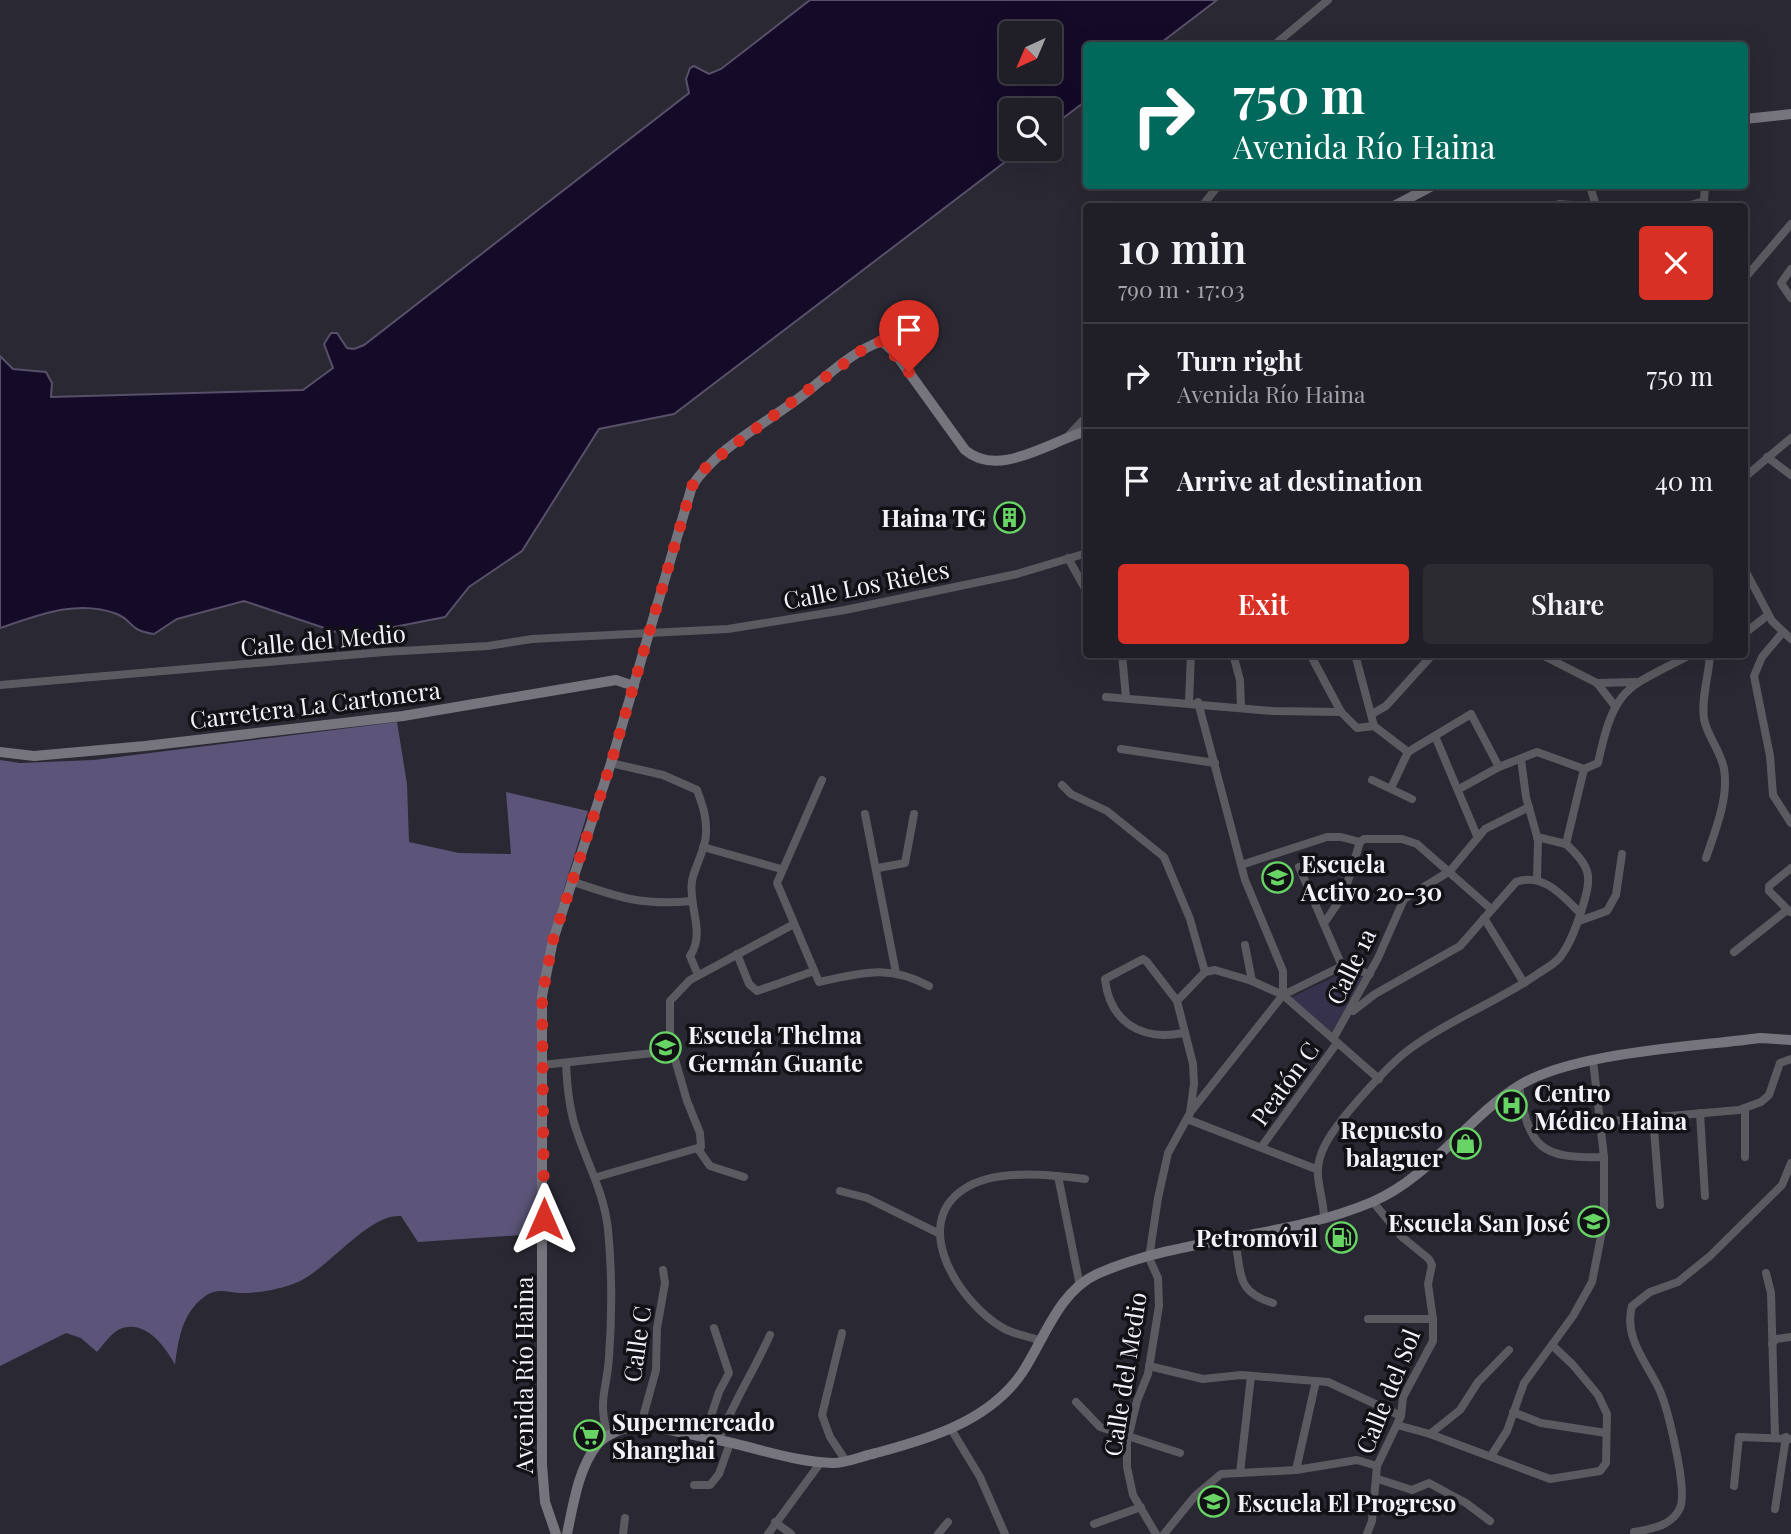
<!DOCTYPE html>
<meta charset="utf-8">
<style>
:root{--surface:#201e26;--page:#2d2b32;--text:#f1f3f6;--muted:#a2a2a7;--line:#3d3c43;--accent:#d93025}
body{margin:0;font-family:"Playfair Display",serif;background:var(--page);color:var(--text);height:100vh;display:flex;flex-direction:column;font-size:26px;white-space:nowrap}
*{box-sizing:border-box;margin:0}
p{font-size:23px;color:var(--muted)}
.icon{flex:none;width:38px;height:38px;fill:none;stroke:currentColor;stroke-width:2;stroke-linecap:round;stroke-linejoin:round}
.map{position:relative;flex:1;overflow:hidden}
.drawer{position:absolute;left:1083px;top:203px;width:665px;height:455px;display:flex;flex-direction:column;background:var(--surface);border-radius:7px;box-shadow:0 7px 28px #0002,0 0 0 2px var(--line)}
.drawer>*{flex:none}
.guide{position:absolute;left:1083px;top:42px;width:665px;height:147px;border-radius:7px;box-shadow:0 7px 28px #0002,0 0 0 2px var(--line);background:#00695c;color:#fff;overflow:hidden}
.needle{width:46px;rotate:224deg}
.controls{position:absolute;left:999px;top:21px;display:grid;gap:14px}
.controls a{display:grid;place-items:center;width:63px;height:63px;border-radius:7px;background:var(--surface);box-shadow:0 7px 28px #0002,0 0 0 2px var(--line);font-size:35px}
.pin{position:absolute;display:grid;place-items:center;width:60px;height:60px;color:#fff;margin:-72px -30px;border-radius:50% 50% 50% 0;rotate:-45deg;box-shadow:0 0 7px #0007}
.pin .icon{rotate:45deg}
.me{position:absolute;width:77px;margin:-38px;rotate:0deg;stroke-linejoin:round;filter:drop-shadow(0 0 5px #0008)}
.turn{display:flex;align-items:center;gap:24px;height:147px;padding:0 35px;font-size:32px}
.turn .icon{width:91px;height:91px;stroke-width:2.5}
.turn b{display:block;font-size:49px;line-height:60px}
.round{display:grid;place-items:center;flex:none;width:74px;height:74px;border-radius:7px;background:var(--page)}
.head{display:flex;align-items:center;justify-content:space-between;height:119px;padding:0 35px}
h1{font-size:42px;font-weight:600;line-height:52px}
.cta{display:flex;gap:14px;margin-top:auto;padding:14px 35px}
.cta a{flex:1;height:80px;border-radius:7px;background:var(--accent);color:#fff;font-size:28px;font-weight:600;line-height:80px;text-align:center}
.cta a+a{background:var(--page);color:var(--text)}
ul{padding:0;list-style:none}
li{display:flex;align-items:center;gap:21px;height:105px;padding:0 35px;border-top:2px solid var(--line)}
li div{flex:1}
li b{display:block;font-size:26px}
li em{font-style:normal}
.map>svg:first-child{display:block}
.green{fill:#37324c}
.forest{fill:#5c5579}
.water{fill:#140b29;stroke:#575068;stroke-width:2;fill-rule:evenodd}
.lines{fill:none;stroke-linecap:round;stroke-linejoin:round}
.street{stroke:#5b5a60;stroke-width:8}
.secondary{stroke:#76757e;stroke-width:10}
.route{stroke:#d93025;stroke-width:12;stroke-dasharray:0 21.6}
.labels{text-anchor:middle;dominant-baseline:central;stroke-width:7;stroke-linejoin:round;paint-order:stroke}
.poi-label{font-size:24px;font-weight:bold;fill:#f3f2fa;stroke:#121116;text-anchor:start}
.street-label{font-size:24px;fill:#f3f2fa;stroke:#121116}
</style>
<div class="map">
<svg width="1791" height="1534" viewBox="0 0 1791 1534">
<rect width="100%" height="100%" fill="#2a2833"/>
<path class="green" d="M1342,973L1363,977L1332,1032L1290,998Z"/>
<path class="forest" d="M397,722L407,784L409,842L459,853L511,854L506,792L588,811L549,938L538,994V1234L418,1242L401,1216C369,1213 329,1268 298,1282C285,1288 260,1293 245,1293C229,1294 219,1286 204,1297C182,1313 178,1341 175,1365C165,1346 145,1319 120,1329C111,1333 103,1345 97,1352L81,1338L66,1333L0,1366V760L20,763L94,760Z"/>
<path class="water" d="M810,0H1217L1158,45L1087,46V100L1050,128V110H1012V149H1022L674,414L599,429L522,551L469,587L445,617L348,636L244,601L177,619L154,634C127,630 134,621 117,614C77,599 39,615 0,628V356L13,369L46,372L52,383L51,397L303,390L333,368L324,344L331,333H337L347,348L354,349L364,345L689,93L686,79L690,68L694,66L709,74L721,69ZM1012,33H1050V72H1012Z"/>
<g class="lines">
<g class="street">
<path d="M1273,46L1328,0"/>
<path d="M1590,186L1596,206"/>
<path d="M1202,206L1218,186"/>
<path d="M1555,206L1559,204L1584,206"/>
<path d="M1687,206L1704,201L1705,186"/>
<path d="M1791,269L1781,283L1791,298"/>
<path d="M1745,278L1791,224"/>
<path d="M1068,436L1087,416"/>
<path d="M1767,457L1791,475"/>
<path d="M1745,477L1791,438"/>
<path d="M1068,558L1087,592"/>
<path d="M1745,570L1772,621L1791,639"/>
<path d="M1783,632L1762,657L1754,676L1770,756L1773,795L1791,823"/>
<path d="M1745,633L1768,615"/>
<path d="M1122,654L1126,698"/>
<path d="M1233,654L1240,680L1241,707"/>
<path d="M1310,654L1341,712L1357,728L1374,726"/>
<path d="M1355,654L1374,726L1408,752"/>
<path d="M1540,654L1597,683L1615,706"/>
<path d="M1597,683L1636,682"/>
<path d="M0,685L384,652L488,646L532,639L728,629L845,610L1017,574L1087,553"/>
<path d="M1106,697L1273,711L1341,712"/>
<path d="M1189,702L1191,654"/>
<path d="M1198,702L1245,880L1283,971V995"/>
<path d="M1372,714L1386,706L1433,654"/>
<path d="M1435,736L1477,836"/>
<path d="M1121,749L1215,763"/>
<path d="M1521,759L1526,797L1538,840L1537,880"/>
<path d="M611,763L663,775L697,790C702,804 707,817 706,833C706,849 695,865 692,881C688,907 706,932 690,956L698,975"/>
<path d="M822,780L777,883L819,982C862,973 888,964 929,986"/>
<path d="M1372,780L1412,799"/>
<path d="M1062,785L1071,794L1107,811L1164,857L1190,919L1205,972"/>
<path d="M1391,788L1408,752L1471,714L1499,767"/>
<path d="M1459,789L1499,767L1537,752L1584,769"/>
<path d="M865,814L896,973"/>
<path d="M1537,837L1566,844"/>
<path d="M1566,844L1584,769L1598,763C1615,684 1626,689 1692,654"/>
<path d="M703,847L781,869"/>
<path d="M1706,858C1715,831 1729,798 1724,769C1721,751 1707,736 1704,719C1701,697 1709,676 1710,654"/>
<path d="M1241,865L1327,837H1341L1360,842L1364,839H1402L1417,844L1491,909"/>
<path d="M1299,867L1342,966"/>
<path d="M878,868L905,863L914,814"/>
<path d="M571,881C617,897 642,906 692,901"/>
<path d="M1790,912L1769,891V886L1791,868"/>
<path d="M1484,918L1524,983"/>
<path d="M1579,921L1607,911L1616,895L1622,854"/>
<path d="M1325,922L1344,894L1360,842"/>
<path d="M1245,945L1252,981"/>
<path d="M1734,952L1787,910"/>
<path d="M737,954L749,984L757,991L814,971"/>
<path d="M1177,1001L1205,972L1215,970L1252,981L1283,995L1379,1079"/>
<path d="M1353,1011L1375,994L1460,946L1516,882C1543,872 1563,896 1580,913"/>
<path d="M1333,1039L1378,958L1404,899L1450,871L1485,829L1529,807"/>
<path d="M566,1063C567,1087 569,1110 577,1132C588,1165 604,1193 608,1229C612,1270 612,1316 609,1357C607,1391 597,1399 608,1436"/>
<path d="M542,1065L672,1051"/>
<path d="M1519,1086C1529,1147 1539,1159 1604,1157"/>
<path d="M1745,1108V1157"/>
<path d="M1192,1110L1283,995L1342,966L1370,974"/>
<path d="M1700,1113L1705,1196"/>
<path d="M1653,1117L1660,1205"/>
<path d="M1187,1119L1316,1169"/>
<path d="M1600,1122L1739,1110L1761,1102L1769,1095L1780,1063L1791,1059"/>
<path d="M1262,1146L1337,1043"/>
<path d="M698,1149L710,1166L744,1177"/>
<path d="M1058,1176L1080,1286"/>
<path d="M597,1177L701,1147L700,1133L687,1101L670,1042V1001L690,980L794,924"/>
<path d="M840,1191L867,1198L938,1233"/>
<path d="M1324,1217C1323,1189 1310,1174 1325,1145C1337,1121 1391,1061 1414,1046C1453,1018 1499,1001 1539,973C1547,968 1558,962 1563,953C1572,940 1577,924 1582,909C1592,876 1592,868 1566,844"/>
<path d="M1234,1238C1243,1271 1233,1291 1273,1303"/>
<path d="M1766,1273L1771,1293L1775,1436"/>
<path d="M1368,1319H1433"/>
<path d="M842,1333L822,1415L830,1437L846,1461"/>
<path d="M1038,1340C1027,1336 1013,1334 1003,1328C960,1303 909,1225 964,1189C995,1168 1051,1175 1085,1179"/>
<path d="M1772,1344L1776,1339L1791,1337"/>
<path d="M1149,1366L1203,1379L1241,1375L1328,1382L1401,1416"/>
<path d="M1076,1402L1100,1427L1180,1453"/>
<path d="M1513,1412L1541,1423L1606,1433"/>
<path d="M641,1424L656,1370L657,1328L665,1283L663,1270"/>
<path d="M1397,1425L1430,1434L1550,1479L1600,1471L1606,1463L1607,1414L1598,1395L1573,1365L1552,1345"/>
<path d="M951,1429L980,1477L1005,1534"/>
<path d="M1430,1434L1460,1410L1478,1382L1509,1350"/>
<path d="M704,1437L719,1392L729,1373L714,1328"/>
<path d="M719,1440C732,1404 754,1371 770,1335"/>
<path d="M1491,1456L1507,1431L1524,1383L1573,1316L1592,1282L1604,1221V1157L1593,1060"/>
<path d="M1296,1470L1316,1381"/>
<path d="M1240,1473L1251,1376"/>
<path d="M1378,1479L1412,1490L1429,1483L1466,1503L1490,1521"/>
<path d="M694,1485H710L719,1474L730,1443"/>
<path d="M1734,1486L1739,1437L1791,1439"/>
<path d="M1775,1509L1786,1437"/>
<path d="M775,1522L791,1534"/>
<path d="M1094,1524L1141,1507"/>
<path d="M1634,1532C1651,1529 1672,1526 1680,1508C1688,1490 1668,1410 1660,1391C1648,1364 1623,1338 1632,1306L1650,1292L1678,1282L1710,1256L1782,1185L1791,1163"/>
<path d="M623,1534L625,1518"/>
<path d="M768,1534L821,1462"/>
<path d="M938,1534L948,1522"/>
<path d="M1156,1534L1133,1495L1127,1467V1442L1137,1401L1148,1374L1159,1306L1158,1278L1149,1258L1158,1198L1168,1153L1190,1113L1194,1084L1193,1064L1177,1001L1147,962L1143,959L1105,979C1110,1023 1142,1041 1183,1033"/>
<path d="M1164,1534L1195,1496L1221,1474L1296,1470L1357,1460L1377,1466"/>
<path d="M1367,1534L1372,1521L1377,1466L1401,1416L1403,1397L1433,1341V1319L1428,1284L1432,1265L1429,1259L1402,1237L1373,1202"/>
</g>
<g class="secondary">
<path d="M1745,119L1791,114"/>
<path d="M1394,206L1432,186"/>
<path d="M0,752L34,756L145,746L403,716L616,680L634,686"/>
<path d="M556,1534L545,1502L542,1465V996L553,940L611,763L692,486C717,448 763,425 799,398C826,378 850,352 882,341L895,353L965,450C999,479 1050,441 1087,431"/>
<path d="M567,1534C573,1506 578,1469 597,1445C607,1432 627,1428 641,1424C670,1430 699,1436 728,1442C763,1450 797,1462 833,1463C847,1463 862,1456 876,1453C929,1439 989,1421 1022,1373C1044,1340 1058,1292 1097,1274C1184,1236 1285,1239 1372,1202C1431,1177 1466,1118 1520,1085C1575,1052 1694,1047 1760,1038L1791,1040"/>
</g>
</g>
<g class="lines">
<path class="route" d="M544,1219L542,996L553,940L611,763L692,486L703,470L727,450L869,345L882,341L909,372"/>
</g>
<defs>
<symbol id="building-ring" viewBox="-11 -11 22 22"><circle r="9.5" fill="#121116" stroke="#68d465" stroke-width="1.5"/><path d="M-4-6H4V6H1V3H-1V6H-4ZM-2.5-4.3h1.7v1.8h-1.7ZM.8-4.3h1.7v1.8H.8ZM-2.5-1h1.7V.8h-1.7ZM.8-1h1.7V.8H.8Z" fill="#68d465"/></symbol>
<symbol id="school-ring" viewBox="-11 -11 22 22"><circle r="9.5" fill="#121116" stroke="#68d465" stroke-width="1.5"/><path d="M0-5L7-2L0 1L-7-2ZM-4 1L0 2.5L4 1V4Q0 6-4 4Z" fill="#68d465"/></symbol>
<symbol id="hospital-ring" viewBox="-11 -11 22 22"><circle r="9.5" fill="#121116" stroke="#68d465" stroke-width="1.5"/><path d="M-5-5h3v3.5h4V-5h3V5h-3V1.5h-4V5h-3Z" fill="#68d465"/></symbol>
<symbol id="shop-ring" viewBox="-11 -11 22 22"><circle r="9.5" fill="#121116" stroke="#68d465" stroke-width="1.5"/><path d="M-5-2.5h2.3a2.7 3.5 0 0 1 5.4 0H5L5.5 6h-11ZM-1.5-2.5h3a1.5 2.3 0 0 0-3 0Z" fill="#68d465"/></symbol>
<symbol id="fuel-ring" viewBox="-11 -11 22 22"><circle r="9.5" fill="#121116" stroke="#68d465" stroke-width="1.5"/><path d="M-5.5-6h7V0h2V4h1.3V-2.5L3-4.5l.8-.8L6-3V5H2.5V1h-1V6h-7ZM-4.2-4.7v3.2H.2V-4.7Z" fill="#68d465"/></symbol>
<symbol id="supermarket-ring" viewBox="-11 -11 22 22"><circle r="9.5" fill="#121116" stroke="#68d465" stroke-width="1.5"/><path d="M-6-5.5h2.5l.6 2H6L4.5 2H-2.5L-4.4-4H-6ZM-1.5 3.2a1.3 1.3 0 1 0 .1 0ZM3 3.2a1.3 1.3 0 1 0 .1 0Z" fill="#68d465"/></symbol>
</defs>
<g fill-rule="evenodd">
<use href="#building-ring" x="992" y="500" width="35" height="35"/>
<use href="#school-ring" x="1260" y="860" width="35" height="35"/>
<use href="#school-ring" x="648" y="1030" width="35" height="35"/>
<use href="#hospital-ring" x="1494" y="1088" width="35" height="35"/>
<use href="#shop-ring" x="1448" y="1126" width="35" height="35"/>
<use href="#school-ring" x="1576" y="1204" width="35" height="35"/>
<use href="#fuel-ring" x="1324" y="1220" width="35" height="35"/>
<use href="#supermarket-ring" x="572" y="1418" width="35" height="35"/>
<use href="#school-ring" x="1196" y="1484" width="35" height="35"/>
</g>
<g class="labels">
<g class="poi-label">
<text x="986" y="517" text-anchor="end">Haina TG</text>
<text x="1301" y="863">Escuela<tspan x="1301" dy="28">Activo 20-30</tspan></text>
<text x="688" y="1034">Escuela Thelma<tspan x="688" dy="28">Germán Guante</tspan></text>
<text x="1534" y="1092">Centro<tspan x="1534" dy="28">Médico Haina</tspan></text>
<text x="1443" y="1129" text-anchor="end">Repuesto<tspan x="1443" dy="28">balaguer</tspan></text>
<text x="1570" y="1222" text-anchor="end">Escuela San José</text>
<text x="1318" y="1237" text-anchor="end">Petromóvil</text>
<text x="612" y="1421">Supermercado<tspan x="612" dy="28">Shanghai</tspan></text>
<text x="1237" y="1502">Escuela El Progreso</text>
</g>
<g class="street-label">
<text transform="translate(866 584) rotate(-11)">Calle Los Rieles</text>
<text transform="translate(323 639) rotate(-5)">Calle del Medio</text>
<text transform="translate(315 704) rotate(-7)">Carretera La Cartonera</text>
<text transform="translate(1350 966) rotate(-64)">Calle 1a</text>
<text transform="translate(1284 1083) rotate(-54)">Peatón C</text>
<text transform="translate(636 1344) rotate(-82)">Calle C</text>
<text transform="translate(1124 1374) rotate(-81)">Calle del Medio</text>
<text transform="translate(523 1375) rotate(-90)">Avenida Río Haina</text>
<text transform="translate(1387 1391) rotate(-68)">Calle del Sol</text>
</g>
</g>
</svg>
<div class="controls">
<a><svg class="needle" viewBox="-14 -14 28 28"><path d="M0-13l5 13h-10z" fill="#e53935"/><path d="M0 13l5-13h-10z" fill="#a2a2a7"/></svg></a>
<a><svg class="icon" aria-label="search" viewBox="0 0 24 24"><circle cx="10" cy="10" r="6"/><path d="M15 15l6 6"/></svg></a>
</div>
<div class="pin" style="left:909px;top:372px;background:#d93025"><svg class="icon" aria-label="arrive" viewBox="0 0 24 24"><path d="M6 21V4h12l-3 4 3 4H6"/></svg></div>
<svg class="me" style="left:544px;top:1219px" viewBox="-20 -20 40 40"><path d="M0-17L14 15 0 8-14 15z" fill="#d93025" stroke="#fff" stroke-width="4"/></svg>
<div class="guide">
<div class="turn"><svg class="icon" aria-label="right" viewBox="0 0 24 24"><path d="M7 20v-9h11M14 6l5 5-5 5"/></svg><div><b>750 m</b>Avenida Río Haina</div></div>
</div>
<section class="drawer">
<div class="head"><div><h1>10 min</h1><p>790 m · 17:03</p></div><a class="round" style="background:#d93025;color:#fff"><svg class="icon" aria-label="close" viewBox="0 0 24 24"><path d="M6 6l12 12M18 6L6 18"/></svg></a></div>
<ul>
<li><svg class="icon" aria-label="right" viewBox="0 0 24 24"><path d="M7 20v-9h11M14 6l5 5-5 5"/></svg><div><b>Turn right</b><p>Avenida Río Haina</p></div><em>750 m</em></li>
<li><svg class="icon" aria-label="arrive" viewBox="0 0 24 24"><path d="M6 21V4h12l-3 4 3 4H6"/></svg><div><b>Arrive at destination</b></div><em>40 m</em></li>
</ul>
<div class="cta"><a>Exit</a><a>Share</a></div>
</section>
</div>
